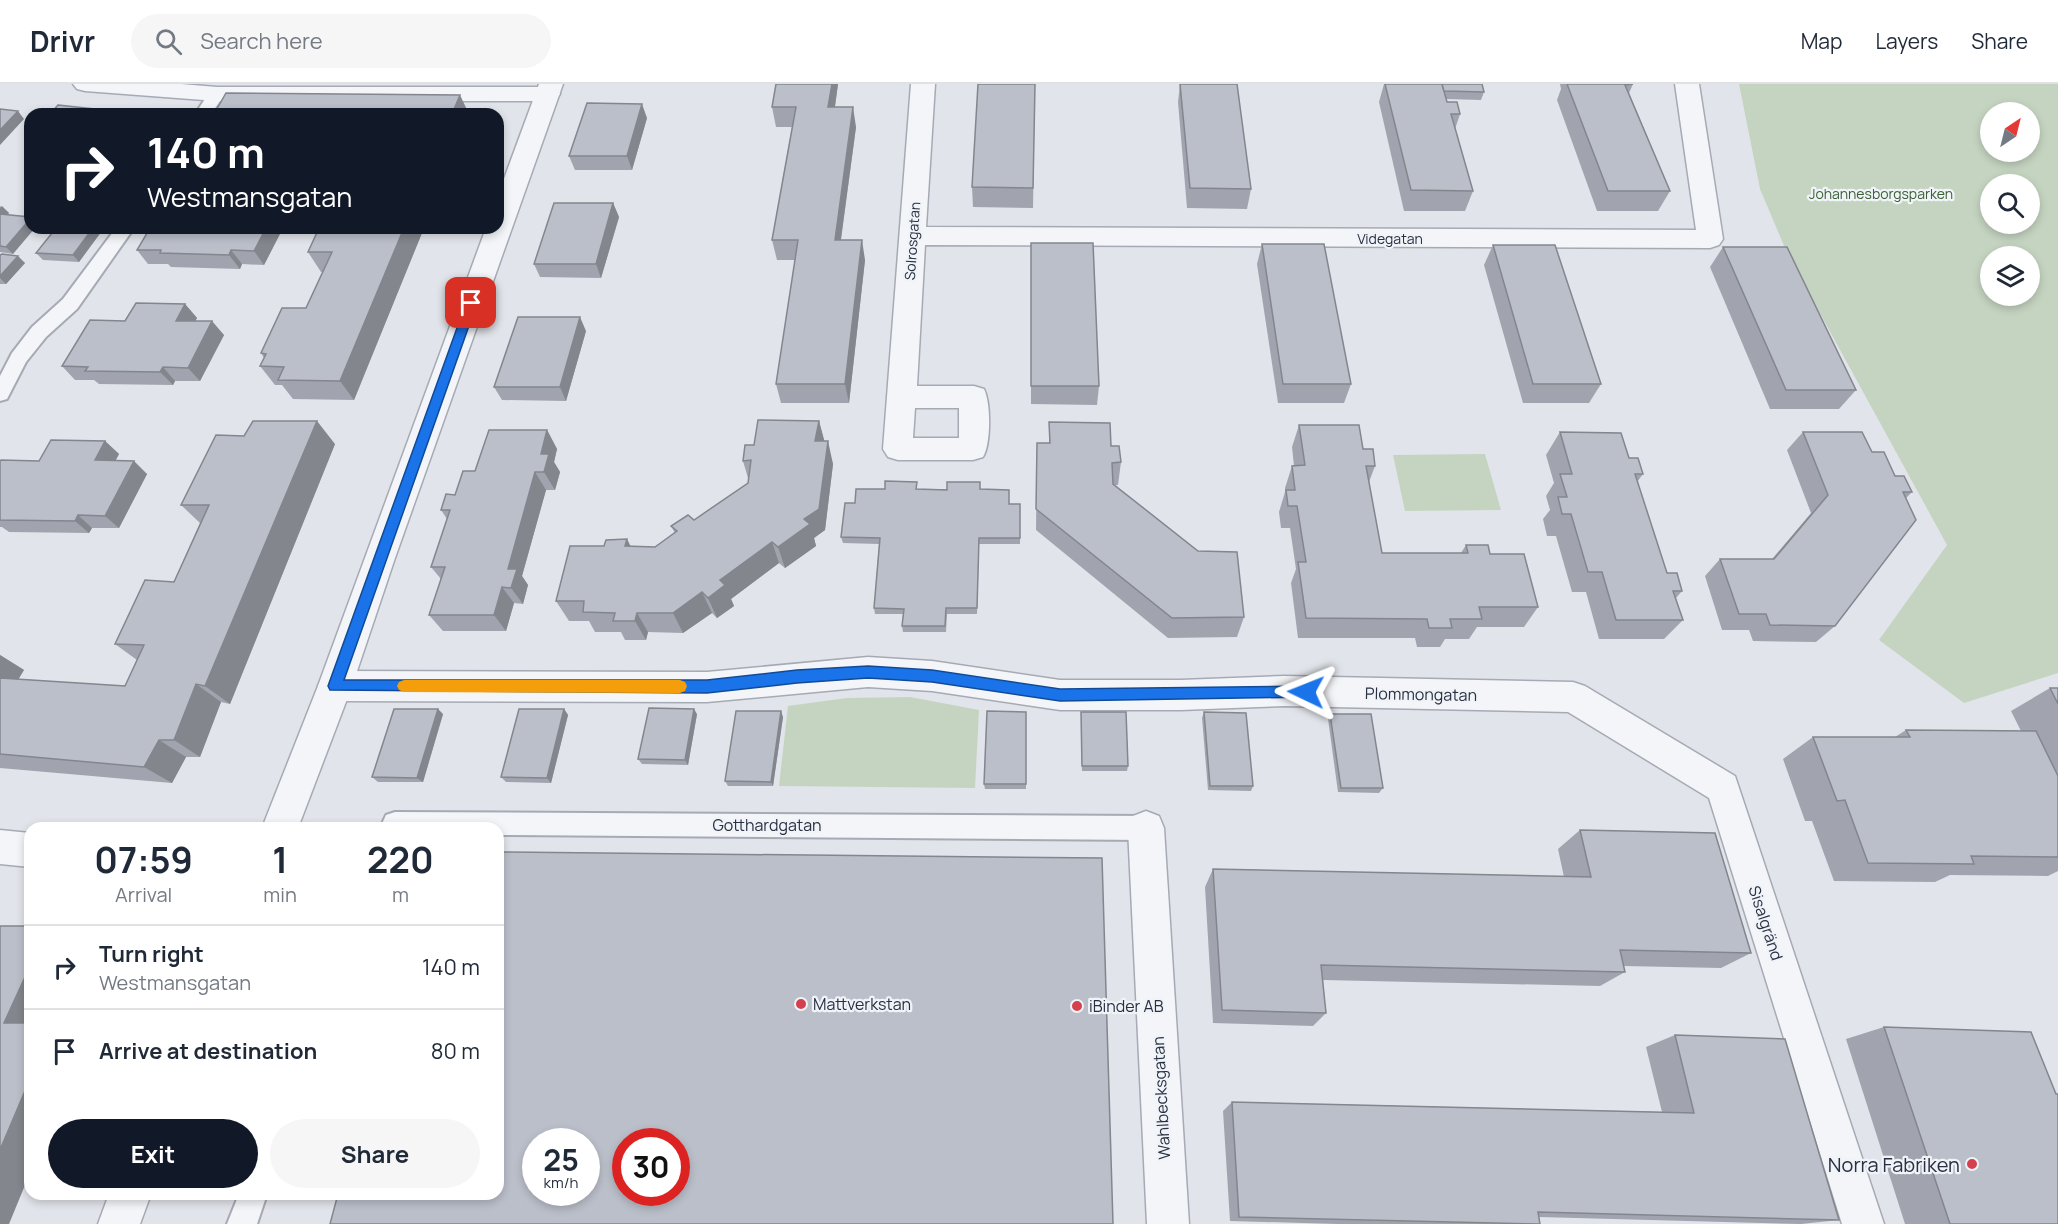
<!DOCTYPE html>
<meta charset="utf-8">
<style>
:root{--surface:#fff;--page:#f6f6f7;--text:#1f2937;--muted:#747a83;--line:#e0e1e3;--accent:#111827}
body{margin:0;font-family:Manrope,sans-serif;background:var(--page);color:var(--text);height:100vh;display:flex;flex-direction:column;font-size:22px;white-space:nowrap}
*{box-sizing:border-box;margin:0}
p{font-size:20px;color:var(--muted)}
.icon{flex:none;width:33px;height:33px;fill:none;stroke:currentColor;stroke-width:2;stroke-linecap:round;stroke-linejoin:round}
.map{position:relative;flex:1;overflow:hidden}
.panel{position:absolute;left:24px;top:738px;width:480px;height:378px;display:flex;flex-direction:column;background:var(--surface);border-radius:18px;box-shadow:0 3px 9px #0003}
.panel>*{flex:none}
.banner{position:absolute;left:24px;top:24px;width:480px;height:126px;border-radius:18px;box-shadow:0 3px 9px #0003;background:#111827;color:#fff;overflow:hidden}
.needle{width:39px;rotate:35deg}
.tools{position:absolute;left:1980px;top:18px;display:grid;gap:12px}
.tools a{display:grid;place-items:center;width:60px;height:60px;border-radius:50%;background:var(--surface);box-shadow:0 3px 9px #0003;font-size:30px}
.speed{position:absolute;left:522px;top:1044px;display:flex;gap:12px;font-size:30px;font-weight:700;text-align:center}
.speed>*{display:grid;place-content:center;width:78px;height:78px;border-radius:50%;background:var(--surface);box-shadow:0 3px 9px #0003;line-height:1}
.speed small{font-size:15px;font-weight:400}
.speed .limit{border:9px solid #d22;background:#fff;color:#111}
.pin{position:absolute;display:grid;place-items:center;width:51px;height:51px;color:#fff;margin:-26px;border-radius:12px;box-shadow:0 3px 9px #0006}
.me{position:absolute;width:66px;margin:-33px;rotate:272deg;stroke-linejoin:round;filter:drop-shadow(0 0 4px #0008)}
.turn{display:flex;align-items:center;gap:21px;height:126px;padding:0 24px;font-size:27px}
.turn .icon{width:78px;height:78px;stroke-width:2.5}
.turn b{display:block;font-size:42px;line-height:51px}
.eta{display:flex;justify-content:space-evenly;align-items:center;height:102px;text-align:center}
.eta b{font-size:36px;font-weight:700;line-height:42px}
.primary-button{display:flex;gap:12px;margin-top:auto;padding:12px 24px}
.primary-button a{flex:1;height:69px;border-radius:36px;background:var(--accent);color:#fff;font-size:24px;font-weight:700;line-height:69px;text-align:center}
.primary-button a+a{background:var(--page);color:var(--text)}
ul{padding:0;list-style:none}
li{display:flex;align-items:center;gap:18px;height:84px;padding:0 24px;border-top:2px solid var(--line)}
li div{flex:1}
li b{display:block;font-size:22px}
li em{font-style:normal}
header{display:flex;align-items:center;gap:36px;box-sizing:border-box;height:84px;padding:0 30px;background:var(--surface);border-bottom:2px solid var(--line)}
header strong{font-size:28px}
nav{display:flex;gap:33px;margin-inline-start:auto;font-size:21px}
.search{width:420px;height:54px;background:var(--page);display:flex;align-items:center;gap:15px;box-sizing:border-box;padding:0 21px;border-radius:33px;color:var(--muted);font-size:22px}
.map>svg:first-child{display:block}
.green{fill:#c5d4c1;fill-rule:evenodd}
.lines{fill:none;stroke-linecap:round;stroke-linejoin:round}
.service-casing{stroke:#a6aab4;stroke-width:4}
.minor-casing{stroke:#a6aab4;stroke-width:3}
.tertiary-casing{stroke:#a6aab4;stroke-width:3}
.service{fill:#f4f5f8;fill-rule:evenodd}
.minor{fill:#f4f5f8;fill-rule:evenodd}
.tertiary{fill:#f4f5f8;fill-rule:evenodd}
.wall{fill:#a1a4ae}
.shaded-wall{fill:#83868d}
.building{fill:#bbbfca;stroke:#83868d;stroke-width:1.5;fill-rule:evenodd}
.route{fill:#1a73e8;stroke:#114b97;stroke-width:1.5}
.slow{fill:#f59e0b}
.poi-dot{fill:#d4414d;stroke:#f0f3f7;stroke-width:2}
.labels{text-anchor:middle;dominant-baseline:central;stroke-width:4.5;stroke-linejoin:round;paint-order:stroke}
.far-park-label{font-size:14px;fill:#3a5f35;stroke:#f0f3f7}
.far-street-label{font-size:14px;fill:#283042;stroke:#f0f3f7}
.street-label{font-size:16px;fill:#283042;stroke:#f0f3f7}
.poi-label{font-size:16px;fill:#283042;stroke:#f0f3f7;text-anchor:start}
.near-poi-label{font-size:20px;fill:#283042;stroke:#f0f3f7;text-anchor:end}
</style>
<header>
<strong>Drivr</strong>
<div class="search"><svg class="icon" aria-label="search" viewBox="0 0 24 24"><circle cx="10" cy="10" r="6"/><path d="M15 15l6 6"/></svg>Search here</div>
<nav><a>Map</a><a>Layers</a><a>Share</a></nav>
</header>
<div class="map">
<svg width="2058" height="1140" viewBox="0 0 2058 1140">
<rect width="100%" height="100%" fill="#e1e4ea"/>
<g class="green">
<path d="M1739,0H2058V589L1964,619L1879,556L1947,461L1788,171L1760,105ZM1990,28H2030V68H1990ZM1990,100H2030V140H1990ZM1990,172H2030V212H1990Z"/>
<path d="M1485,370L1501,426L1405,427L1393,371Z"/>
<path d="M910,613L979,626L975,704L779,702L788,622L847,614Z"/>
</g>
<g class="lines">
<defs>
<g id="service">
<path d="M217,5L225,10L211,30H195L211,6Z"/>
<path d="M116,144H134L77,225L46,253L26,278L7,315L0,317V292L12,269L32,243L63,215Z"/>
<path d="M395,728L1146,732L1155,736L1158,744L1155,752L1146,756L498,751V744H380L386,731Z"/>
<path d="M239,1110H267L257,1140H227Z"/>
</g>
<g id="minor">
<path d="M73,0H181L217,3H548L556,5L560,10L556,15L548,17H217L85,7L77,5Z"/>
<path d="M911,0H935L926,143L1696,146L1675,0H1699L1723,155L1719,161L1710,164L925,161L917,302H974L984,305C991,319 991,360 983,373L973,376H898L888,373L883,365ZM915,324H959V354H913Z"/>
<path d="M868,573L932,577L1060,596H1181L1284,592L1573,598L1585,602L1735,692L1884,1140H1842L1709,714L1568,628L1284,622L1181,626H1060L932,607L868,603L707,618L335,617L323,612L318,602L323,592L335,587L707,588Z"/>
<path d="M1146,727L1159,732L1164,744L1189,1140H1147L1128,744L1133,732Z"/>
<path d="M0,746L30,749V783L0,780Z"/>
</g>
<g id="tertiary">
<path d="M539,0H563L395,474L352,602L298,744H262L318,602L486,144H498V111Z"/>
<path d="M109,1110H151L140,1140H98Z"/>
</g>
</defs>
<use href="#service" class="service-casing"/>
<use href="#minor" class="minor-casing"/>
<use href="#tertiary" class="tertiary-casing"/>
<use href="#service" class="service"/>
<use href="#minor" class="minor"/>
<use href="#tertiary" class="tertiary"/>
</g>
<g class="wall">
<path d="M838,0L835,23L856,43L841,156L865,176L849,319H781L776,300L795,176H777L772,156L792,43H776L772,23Z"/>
<path d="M1035,0L1033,124L973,123L972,103Z"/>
<path d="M1180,0H1237L1251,105L1247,125L1187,124L1178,18Z"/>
<path d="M1384,0H1482L1484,8L1481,16L1446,15L1447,18L1460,30L1455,45L1473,107L1465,127H1404L1379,18Z"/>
<path d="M1560,0H1633L1629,9L1670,107L1658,127H1597L1557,16L1561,5Z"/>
<path d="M647,34L632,86H575L569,72Z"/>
<path d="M613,119L619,133L601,194L540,193L534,180Z"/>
<path d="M0,122L9,129L7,131L13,170L0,168Z"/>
<path d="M56,144H104L79,178L43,176L36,169Z"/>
<path d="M283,144L264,181L242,180L240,185L171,183L168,180H148L137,166Z"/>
<path d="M319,144H424L354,316L293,315L282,301H275L260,282L264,274L261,269L306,224L323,188H321L308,168Z"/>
<path d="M1031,159L1099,302L1097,321L1031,320Z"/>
<path d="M1262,160L1351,300L1344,319H1278L1257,180Z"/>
<path d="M1493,161L1601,300L1589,319H1523L1484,181Z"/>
<path d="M1723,163L1856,306L1839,325H1770L1710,183Z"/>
<path d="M0,171L25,179L6,200H0Z"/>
<path d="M185,220L197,234L195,237L224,251L200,297H175L173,301L99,300L94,296H75L62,282L125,237Z"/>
<path d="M586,247L566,317L502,316L494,303Z"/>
<path d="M819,337L824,357L833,380L825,446L814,454L816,462L785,484L779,479L731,515L734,522L717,534L712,529L683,549L648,548L646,556H625L621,548H595L589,537H569L556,517L630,462L655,463L675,449L671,442L694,436L748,399V394L743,377L754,361Z"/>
<path d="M1049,338L1111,362L1121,378L1118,401H1113L1244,533L1237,553L1168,554L1036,446L1037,359H1049Z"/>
<path d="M1299,341L1363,365L1375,382L1369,398L1382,469H1461L1466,461L1490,470L1538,523L1524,543H1477L1469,555H1445L1440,563H1417L1415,554H1298L1291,499L1296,485L1290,444H1281L1279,428L1285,408V404L1292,382H1294L1292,363Z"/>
<path d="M547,346L557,365L554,378L560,388L555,406H546L522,492L528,501L523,520L514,519L506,547H443L429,531L441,495L431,483L447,435L441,426L475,387Z"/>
<path d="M1560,348L1629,374L1643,390L1637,398L1667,489L1682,507L1676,514L1683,536L1664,555H1599L1586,508H1572L1556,452H1547L1543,435L1550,426L1546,412L1554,399L1546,371Z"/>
<path d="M1803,348L1872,368L1912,408L1906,414L1835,542L1816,558L1753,557L1749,546H1722L1705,492L1720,475H1772L1811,429L1787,366Z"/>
<path d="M105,357L119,370L115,377L147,390L119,444H92L89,449L9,448L2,443H0V377H39Z"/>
<path d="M335,360L230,620L221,618L200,673H186L172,699L0,684V571L24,586L18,595L125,602L137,576L115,560L174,498L200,439L181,421Z"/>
<path d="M917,405H980L1009,420H1020V460H979L977,530H947L946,548H903L902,542L903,530H875L874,524L879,460L843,459L841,453L855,419Z"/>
<path d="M2050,604H2058V787L2048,792L1950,791L1935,798L1834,797L1812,737H1805L1783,675L1813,653H1895L1906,646L2021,647L2011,627Z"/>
<path d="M564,625L568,631L551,699L506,698L501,693Z"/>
<path d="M1026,628V705H985L984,700Z"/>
<path d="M1081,628L1128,682L1127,687H1082Z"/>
<path d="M1204,628L1253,702L1251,707L1208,706L1202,634Z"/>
<path d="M443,630L423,698H378L372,693Z"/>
<path d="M697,630L688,681L642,680L638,675Z"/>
<path d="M1330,630L1383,704L1379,709L1338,708L1328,635Z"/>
<path d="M783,633L773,702H728L725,697Z"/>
<path d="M1580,746L1751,869L1721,884L1624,882L1625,888L1600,902L1323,896L1326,929L1313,942L1213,939L1205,803L1213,785L1564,793L1558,765Z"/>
<path d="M1884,943L2056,1010L2058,1140H1905L1846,955Z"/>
<path d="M1675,951L1839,1136L1801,1140L1539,1133L1540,1140H1338L1230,1137L1223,1027L1232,1018L1662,1028L1646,963Z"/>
</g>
<g class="shaded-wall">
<path d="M832,0H838L832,43L828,23Z"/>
<path d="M460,11L469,30H452Z"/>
<path d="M642,20L647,34L632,86L627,72Z"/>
<path d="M853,23L856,43L838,176L835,156Z"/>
<path d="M105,26L109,30H102Z"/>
<path d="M18,27L24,35L0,61V46Z"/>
<path d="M613,119L619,133L601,194L596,180Z"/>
<path d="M2,122L9,129L2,137L0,135V124Z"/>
<path d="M30,135V144H35L13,170L6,163Z"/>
<path d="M93,144H104L79,178L73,171Z"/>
<path d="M266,144H283L264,181L254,167Z"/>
<path d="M404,144H424L354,316L340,297Z"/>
<path d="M862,156L865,176L849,319L845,300Z"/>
<path d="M231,166L242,180L240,185L229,171Z"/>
<path d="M18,172L25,179L6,200L0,194V192Z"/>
<path d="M185,220L197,234L188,250L176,237Z"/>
<path d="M580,233L586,247L566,317L560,303Z"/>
<path d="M212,237L224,251L200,297L188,284Z"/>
<path d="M163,283L175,297L173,301L160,288Z"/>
<path d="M317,337L335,360L230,620L205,602Z"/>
<path d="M819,337L825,359L815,357Z"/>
<path d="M547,346L557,365L554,378L560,388L555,406L544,388L541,370Z"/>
<path d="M105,357L119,370L109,389L95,376Z"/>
<path d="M828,357L833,380L825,446L814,454L816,462L785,484L778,463Z"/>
<path d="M134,377L147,390L119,444L105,432Z"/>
<path d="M535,388L546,406L522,492L528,501L523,520L511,504L508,485Z"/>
<path d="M78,431L92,444L89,449L75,437Z"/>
<path d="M627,455L638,477L625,462Z"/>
<path d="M772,458L779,479L731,515L734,522L717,534L708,514L720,496Z"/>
<path d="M502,503L514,519L506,547L494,531Z"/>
<path d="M702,508L712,529L683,549L673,529Z"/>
<path d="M637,529L648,548L646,556L635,537Z"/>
<path d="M0,571L24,586L9,611L0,606Z"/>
<path d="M196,600L221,618L200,673L174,656Z"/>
<path d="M438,625L443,630L423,698L417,694Z"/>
<path d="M564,625L568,631L551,699L547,694Z"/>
<path d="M694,625L697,630L688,681L685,676Z"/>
<path d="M781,627L783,633L773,702L771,698Z"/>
<path d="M159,656L186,673L172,699L144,683Z"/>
<path d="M30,882V946L4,939Z"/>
<path d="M30,995V1089L9,1140H0V1066Z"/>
</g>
<g class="building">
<path d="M776,0H832L828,23H853L835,156H862L845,300H776L798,156H772L796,23H772Z"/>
<path d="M978,0H1035L1033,104L972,103Z"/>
<path d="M1180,0H1237L1251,105L1190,104Z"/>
<path d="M1385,0H1442L1447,18H1457L1460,30H1451L1473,107L1411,106Z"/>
<path d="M1442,0H1482L1484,8L1444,7Z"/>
<path d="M1567,0H1633L1625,1L1670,107H1608Z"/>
<path d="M226,9L460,11L452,30H214Z"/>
<path d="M587,19L642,20L627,72H569Z"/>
<path d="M58,21L105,26L102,30H50Z"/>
<path d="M0,25L18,27L0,46Z"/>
<path d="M554,119H613L596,180H534Z"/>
<path d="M0,130L30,133V135L6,163L0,162Z"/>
<path d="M56,144H93L73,171L36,169Z"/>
<path d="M150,144H266L254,167L231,166L229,171L160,169L161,166H137Z"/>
<path d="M319,144H404L340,297L278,296L284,283L260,282L266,270L261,269L282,224H306L332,168H308Z"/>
<path d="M1031,159H1093L1099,302H1031Z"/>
<path d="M1262,160H1324L1351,300H1283Z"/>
<path d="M1493,161H1555L1601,300H1533Z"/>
<path d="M1723,163H1787L1856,306H1786Z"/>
<path d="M2,170L18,172L0,192V171Z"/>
<path d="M136,219L185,220L176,237H212L188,284L163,283L160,288L85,287L88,283L62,282L90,236L125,237Z"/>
<path d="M518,233H580L560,303H494Z"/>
<path d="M758,336L819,337L815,357H828L819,425L804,435L810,440L778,463L772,458L720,496L725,501L708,514L702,508L673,529H637L635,537H613L615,529L583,528L584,517H556L570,462H604L606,456L627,455L625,462L655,463L677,447L671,442L688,431L694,436L748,399L751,376L743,377L745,361H754Z"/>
<path d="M253,337H317L205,602L196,600L174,656H159L144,683L0,670V594L125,602L144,561L115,560L145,496L174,498L209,421H181L216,351L244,352Z"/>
<path d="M1049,338L1110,339L1111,362H1119L1121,378L1112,379L1113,400L1198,467L1237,468L1244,533L1172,534L1036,425L1037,359H1050Z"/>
<path d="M1299,341H1359L1363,365H1373L1375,382H1366L1382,469H1468L1466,461H1488L1490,470H1524L1538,523H1479L1482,535H1450L1452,544H1429L1427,535L1306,534L1298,478H1306L1297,422H1288L1286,406H1295L1292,382L1305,381Z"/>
<path d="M489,346H547L541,370H549L544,388H535L508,485H517L511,504L502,503L494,531H429L445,483H431L450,426H441L446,410L455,411L463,387H475Z"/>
<path d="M1560,348L1621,349L1629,374H1638L1643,390H1635L1667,489H1677L1682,507H1673L1683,536H1616L1602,488H1588L1571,430H1562L1558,413H1567L1560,390H1572Z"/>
<path d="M1803,348H1862L1872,368H1884L1895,392H1904L1912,408H1903L1916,436L1835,542L1770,541L1766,530H1739L1720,475H1774L1828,411Z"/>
<path d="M51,356L105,357L95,376L134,377L105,432L78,431L75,437L0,436V377L1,376L39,377Z"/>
<path d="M885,397L917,398L916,405L947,406V398H980V405L1009,406V420H1020V454H979L977,524H946L945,542H902L904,525L874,524L880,454L841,453L845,419H855L856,405H885Z"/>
<path d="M2050,604H2058V620Z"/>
<path d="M649,624L694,625L685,676L638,675Z"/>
<path d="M394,625H438L417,694L372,693Z"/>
<path d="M519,625H564L547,694L501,693Z"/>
<path d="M736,627H781L771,698L725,697Z"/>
<path d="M987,627L1026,628V700H984Z"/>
<path d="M1081,628H1126L1128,682H1082Z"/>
<path d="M1204,628L1246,629L1253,702H1210Z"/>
<path d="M1330,630H1371L1383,704H1341Z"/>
<path d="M1906,646L2036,647L2058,692V773L1971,772L1974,780L1868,779L1845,716L1837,717L1813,653H1910Z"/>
<path d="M1580,746L1715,749L1751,869L1620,866L1625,888L1321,881L1326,929L1222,926L1213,785L1591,793Z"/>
<path d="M498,768L1102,774L1113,1140H330L338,1110H498ZM536,1058H586V1108H536ZM626,1058H676V1108H626Z"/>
<path d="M0,842H30V882L4,939H30V995L0,1066Z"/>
<path d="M1884,943L2031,948L2056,1010H2058V1140H1950Z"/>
<path d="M1675,951L1785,955L1839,1136L1538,1128L1540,1140L1239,1133L1232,1018L1694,1029Z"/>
</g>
<path class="route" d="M471,215L477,219L344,596H707L797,586L868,582L932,586L1060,605L1306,602L1311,604L1313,608L1311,613L1060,617L932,598L868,594L797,599L707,609L330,606L328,602L466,219Z"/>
<path class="slow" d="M404,596H680L685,598L687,602L685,607L680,609L404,608L399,606L397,602L399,598Z"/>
<g class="poi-dot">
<circle cx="801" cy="920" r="6"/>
<circle cx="1077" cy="922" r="6"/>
<circle cx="1972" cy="1080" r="6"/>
</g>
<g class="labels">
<g class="far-park-label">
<text x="1881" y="109">Johannesborgsparken</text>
</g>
<g class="far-street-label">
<text x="1390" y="154">Videgatan</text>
<text transform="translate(912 157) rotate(-86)">Solrosgatan</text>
</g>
<g class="street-label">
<text transform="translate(1421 610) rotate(1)">Plommongatan</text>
<text x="767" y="741">Gotthardgatan</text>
<text transform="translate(1766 839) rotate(72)">Sisalgränd</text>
<text transform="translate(1161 1014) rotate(-93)">Wahlbecksgatan</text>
</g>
<g class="poi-label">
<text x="813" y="920">Mattverkstan</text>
<text x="1089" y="922">iBinder AB</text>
</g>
<g class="near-poi-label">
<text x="1960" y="1080">Norra Fabriken</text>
</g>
</g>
</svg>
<div class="tools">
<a><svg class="needle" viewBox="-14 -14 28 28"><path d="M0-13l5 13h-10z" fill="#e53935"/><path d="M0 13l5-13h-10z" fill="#747a83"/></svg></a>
<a><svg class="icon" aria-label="search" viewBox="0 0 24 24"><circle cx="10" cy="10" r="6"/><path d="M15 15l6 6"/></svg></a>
<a><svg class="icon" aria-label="layers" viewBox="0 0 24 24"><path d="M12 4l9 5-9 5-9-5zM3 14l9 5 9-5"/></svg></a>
</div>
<div class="speed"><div>25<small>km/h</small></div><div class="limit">30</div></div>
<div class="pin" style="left:471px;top:219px;background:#d93025"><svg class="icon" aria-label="arrive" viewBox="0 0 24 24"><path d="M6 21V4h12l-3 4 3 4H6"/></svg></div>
<svg class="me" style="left:1306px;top:608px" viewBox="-20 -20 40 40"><path d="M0-17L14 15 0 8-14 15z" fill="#1a73e8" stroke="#fff" stroke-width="4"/></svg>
<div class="banner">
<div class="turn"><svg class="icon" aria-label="right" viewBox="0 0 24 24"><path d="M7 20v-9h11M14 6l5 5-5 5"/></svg><div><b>140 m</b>Westmansgatan</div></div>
</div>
<section class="panel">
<div class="eta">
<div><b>07:59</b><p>Arrival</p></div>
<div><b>1</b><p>min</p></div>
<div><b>220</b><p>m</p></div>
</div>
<ul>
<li><svg class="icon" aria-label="right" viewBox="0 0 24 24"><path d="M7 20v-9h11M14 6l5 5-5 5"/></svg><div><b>Turn right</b><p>Westmansgatan</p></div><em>140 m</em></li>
<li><svg class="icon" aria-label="arrive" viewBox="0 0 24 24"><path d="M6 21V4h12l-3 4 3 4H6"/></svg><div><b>Arrive at destination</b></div><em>80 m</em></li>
</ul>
<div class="primary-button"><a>Exit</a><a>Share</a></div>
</section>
</div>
